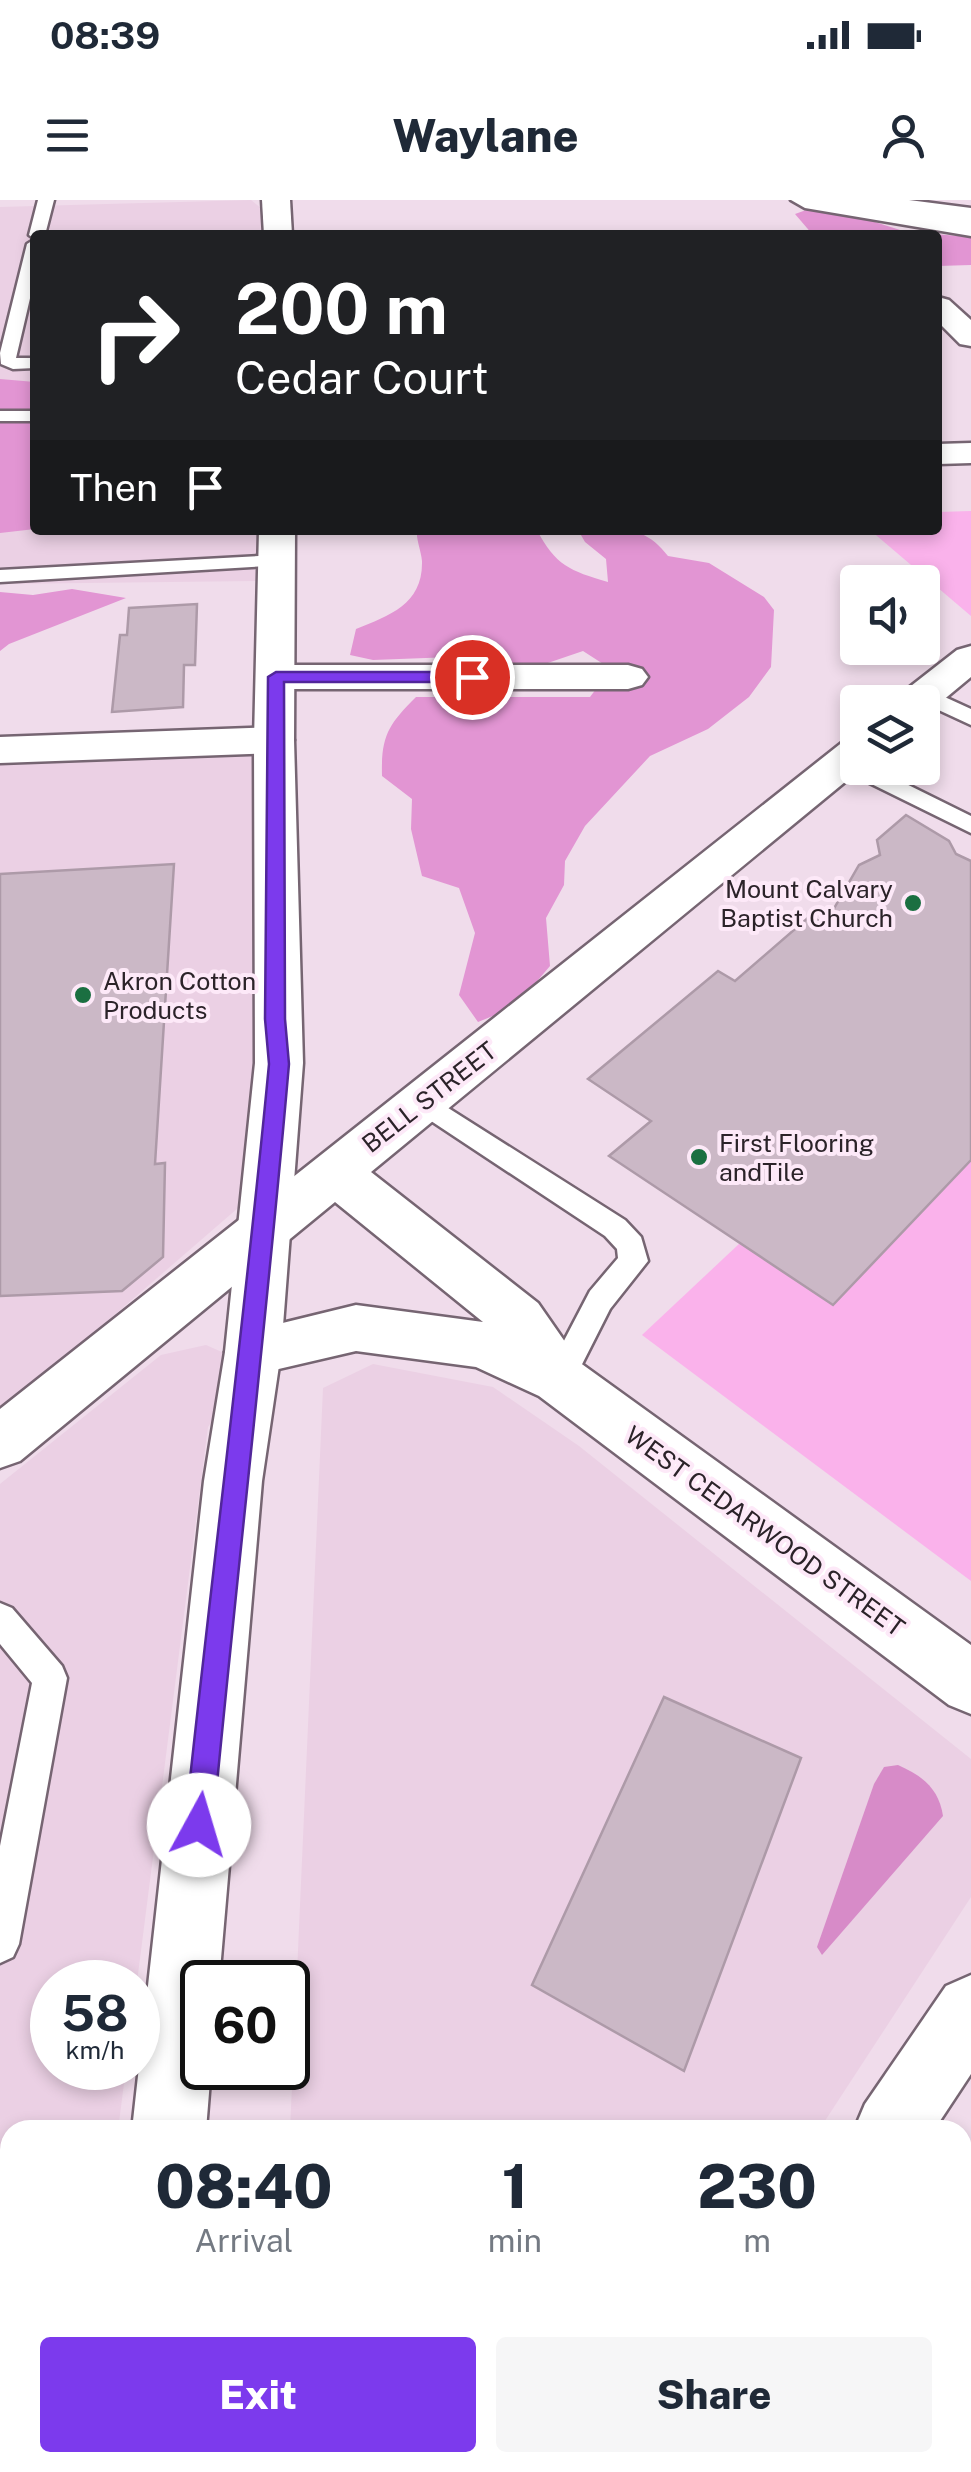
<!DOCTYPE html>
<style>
:root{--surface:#fff;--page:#f6f6f7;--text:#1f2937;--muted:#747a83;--accent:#7c3aed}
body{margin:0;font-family:"Public Sans",sans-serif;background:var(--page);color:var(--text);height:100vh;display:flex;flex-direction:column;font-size:38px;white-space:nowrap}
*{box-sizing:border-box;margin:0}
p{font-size:32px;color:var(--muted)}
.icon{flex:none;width:55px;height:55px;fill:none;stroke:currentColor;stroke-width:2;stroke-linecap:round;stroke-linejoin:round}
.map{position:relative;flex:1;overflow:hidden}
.details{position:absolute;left:0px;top:1920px;width:972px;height:352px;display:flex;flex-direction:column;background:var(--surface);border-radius:30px 30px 0 0;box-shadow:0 5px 15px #0003}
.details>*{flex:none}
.hud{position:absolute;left:30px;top:30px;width:912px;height:305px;border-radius:10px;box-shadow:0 5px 15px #0003;background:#202124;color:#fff;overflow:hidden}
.buttons{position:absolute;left:840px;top:365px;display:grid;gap:20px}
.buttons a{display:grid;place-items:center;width:100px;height:100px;border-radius:10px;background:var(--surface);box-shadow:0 5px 15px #0003;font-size:50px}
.speed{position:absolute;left:30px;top:1760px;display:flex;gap:20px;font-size:50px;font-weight:700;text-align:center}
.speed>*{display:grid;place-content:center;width:130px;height:130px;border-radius:50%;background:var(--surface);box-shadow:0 5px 15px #0003;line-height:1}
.speed small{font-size:25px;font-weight:400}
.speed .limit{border:5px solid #111;border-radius:15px;background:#fff;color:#111}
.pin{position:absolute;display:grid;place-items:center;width:85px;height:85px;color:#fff;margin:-42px;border:5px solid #fff;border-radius:50%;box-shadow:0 2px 10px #0007}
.me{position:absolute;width:110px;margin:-55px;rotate:6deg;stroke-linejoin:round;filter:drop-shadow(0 0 8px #0008)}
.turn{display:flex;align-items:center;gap:35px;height:210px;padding:0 40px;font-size:45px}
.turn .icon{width:130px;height:130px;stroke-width:2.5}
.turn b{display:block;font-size:70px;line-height:85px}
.then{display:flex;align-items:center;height:95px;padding:0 40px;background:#0003;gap:20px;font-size:38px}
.eta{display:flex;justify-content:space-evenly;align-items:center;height:170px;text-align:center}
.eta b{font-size:60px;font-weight:800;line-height:70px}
.action{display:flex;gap:20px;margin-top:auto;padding:20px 40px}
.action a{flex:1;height:115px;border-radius:10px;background:var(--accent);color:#fff;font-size:40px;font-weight:800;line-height:115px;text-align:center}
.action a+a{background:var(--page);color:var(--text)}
.status{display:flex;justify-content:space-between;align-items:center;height:70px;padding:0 50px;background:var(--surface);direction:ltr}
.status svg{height:28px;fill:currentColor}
header{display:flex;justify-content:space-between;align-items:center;height:130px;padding:0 40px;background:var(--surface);font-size:45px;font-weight:800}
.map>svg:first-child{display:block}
.built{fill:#ebd0e4}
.green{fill:#fab2eb}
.forest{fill:#e295d3}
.water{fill:#d78bc8}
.building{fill:#cbb8c6;stroke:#ad9aa8;stroke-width:2.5}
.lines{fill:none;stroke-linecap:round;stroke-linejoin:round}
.lane-casing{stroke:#766572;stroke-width:5}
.street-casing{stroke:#766572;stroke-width:5}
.secondary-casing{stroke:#766572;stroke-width:5}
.primary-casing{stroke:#766572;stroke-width:5}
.highway-casing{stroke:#766572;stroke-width:5}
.lane{fill:#fff;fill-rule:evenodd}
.street{fill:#fff;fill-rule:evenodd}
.secondary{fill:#fff;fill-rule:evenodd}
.primary{fill:#fff;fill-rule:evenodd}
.highway{fill:#fff;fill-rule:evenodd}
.route{fill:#7c3aed;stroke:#51269a;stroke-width:2.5}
.poi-dot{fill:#1b6f41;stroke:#fde9f8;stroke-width:4}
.labels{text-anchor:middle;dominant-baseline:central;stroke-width:8;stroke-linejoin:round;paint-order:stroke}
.poi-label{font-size:25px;fill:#2b2329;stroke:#fde9f8;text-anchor:start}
.street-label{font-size:25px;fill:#2b2329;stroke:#fde9f8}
</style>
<div class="status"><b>08:39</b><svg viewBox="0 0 49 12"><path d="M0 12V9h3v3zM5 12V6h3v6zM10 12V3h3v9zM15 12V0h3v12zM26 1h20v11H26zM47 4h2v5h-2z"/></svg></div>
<header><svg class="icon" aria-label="menu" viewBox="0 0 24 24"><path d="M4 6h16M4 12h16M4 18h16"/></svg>Waylane<svg class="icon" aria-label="person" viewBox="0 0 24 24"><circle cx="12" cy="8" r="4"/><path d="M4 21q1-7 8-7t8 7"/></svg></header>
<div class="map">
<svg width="971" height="2272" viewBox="0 0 971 2272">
<rect width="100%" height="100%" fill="#f0dceb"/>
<g class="built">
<path d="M251,0L261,8V35H35V330H261L262,381L0,384V7Z"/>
<path d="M254,526L257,875L253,995L0,1214V539Z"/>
<path d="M206,1145L224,1153L235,1166L237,1183L208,1227L137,1782H52V1868H126L118,1930H10V2262L76,2263L75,2272H0V1284L161,1155Z"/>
<path d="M373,1164L493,1187L579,1246L971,1559V1697L819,1930H290L323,1188Z"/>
</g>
<g class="green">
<path d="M971,311V416L870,330H938V312Z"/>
<path d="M971,960V1381L642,1135L740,1043Z"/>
</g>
<g class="forest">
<path d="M809,9L837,10L916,35H813L795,14Z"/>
<path d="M934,34L971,37V65L938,66V35H928Z"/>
<path d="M0,179L35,182V329L0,333Z"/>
<path d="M417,330H537C555,365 570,371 608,382L606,359L585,342L578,330C618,330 642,322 668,356L709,363L764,397L774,410L771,467L749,497L708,529L650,556L585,626L565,661L564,685L546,718L550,766L515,807L478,822L459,795L475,733L459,688L422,676L411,629L412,599L382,576C381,536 388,525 416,497H590L611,469L583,451L536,467L452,457L373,460L350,455L356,429C390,415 423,404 422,361C421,350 416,340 417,330Z"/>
<path d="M72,389L126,398L9,444L0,451V392L33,395Z"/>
</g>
<path class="water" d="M898,1565C923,1576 939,1589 943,1616L822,1755L817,1747L874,1584L884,1567Z"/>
<g class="building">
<path d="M197,404L195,465H184L183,507L112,512L120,435H127L129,408Z"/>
<path d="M906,615L949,641L956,654L971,661V960L833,1105L609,956L651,921L588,879L718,771L735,781L810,716L825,724L859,665L880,655L877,640Z"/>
<path d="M174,664L155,964L165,963L163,1057L122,1091L0,1096V674Z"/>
<path d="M664,1497L801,1558L684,1871L532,1785Z"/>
</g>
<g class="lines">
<defs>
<g id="lane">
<path d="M38,0H54L45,35H35V39L29,35Z"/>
<path d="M35,39V77L16,158H35V168L13,169L1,164L0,153L27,44Z"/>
<rect x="0" y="211" width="35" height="10"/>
<path d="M277,355L287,361L284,365L0,382V370Z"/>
<path d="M925,488L971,509V525L917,500L914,495Z"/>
<path d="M843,554L858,559V568H874L971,616V633L835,566L832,561L835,556Z"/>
<path d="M423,892L625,1020L641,1037L648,1061L610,1109L570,1188L559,1192L548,1188L544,1179L590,1091L618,1058L617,1049L605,1036L413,909L410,902L413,895Z"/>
<path d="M0,1403L12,1408L62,1466L67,1478L19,1744L13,1757L0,1763V1646L32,1483L0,1444Z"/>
<rect x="0" y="2005" width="10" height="42"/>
</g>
<g id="street">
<path d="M938,97L949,100L971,120V146L960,144L938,122Z"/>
<path d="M971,243V263L938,264V244Z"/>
<path d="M971,446V477L930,511L922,512V502H896L902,493L957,450Z"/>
<path d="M276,465H628L642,469L648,477L642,485L628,489H276L262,485L256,477L262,469Z"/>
<path d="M274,527L288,531L294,540L288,549L274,553L0,563V537Z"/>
<path d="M858,537V568H862L371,972L538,1103L579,1162L971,1445V1514L949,1505L539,1196L476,1167L356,1151L253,1175L233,1169L225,1152L233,1135L356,1105L483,1122L335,1002L20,1261L0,1268V1209L844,541Z"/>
<path d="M971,1775V1874L934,1930H854L865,1904L946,1786Z"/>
</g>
<path id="secondary" d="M791,0H857L971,18V36L805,8Z"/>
<g id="primary">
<path d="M262,0H290L292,35H264Z"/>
<path d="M259,330H295L294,540L303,863L281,1152L262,1281L219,1782H202V1868H211L206,1930H132L204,1281L225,1152L255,863L254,540Z"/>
<path d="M93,2262H175L174,2272H92Z"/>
</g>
<path id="highway" d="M826,0H909L971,8V24L840,8Z"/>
</defs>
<use href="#lane" class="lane-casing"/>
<use href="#street" class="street-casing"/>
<use href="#secondary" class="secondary-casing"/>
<use href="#primary" class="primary-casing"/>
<use href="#highway" class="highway-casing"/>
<use href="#lane" class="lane"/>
<use href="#street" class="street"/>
<use href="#secondary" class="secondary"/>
<use href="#primary" class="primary"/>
<use href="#highway" class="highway"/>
</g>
<path class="route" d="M276,472H472L480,477L472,482H284L285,819L289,864C267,1118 237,1371 213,1625L209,1635L199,1639L189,1635L185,1625C212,1371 245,1118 269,864L265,819L268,477Z"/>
<g class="poi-dot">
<circle cx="913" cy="703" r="10"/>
<circle cx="83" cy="795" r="10"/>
<circle cx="699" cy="957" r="10"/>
</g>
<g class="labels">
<g class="poi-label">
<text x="893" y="689" text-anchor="end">Mount Calvary<tspan x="893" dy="29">Baptist Church</tspan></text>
<text x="103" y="781">Akron Cotton<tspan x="103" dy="29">Products</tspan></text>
<text x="719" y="943">First Flooring<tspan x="719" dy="29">andTile</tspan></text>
</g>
<g class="street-label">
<text transform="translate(429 897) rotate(-38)">BELL STREET</text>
<text transform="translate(765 1331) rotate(36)">WEST CEDARWOOD STREET</text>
</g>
</g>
</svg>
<div class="buttons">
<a><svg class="icon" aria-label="sound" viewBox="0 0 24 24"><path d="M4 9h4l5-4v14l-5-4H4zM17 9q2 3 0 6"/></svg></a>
<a><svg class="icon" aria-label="layers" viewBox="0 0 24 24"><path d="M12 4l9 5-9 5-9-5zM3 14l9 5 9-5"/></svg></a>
</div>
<div class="speed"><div>58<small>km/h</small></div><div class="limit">60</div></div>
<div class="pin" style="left:472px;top:477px;background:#d93025"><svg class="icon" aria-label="arrive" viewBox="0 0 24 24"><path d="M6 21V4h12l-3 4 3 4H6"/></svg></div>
<svg class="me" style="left:199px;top:1625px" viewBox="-20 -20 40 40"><circle r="19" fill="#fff"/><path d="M0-13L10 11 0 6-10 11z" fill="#7c3aed"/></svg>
<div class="hud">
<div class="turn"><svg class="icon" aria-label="right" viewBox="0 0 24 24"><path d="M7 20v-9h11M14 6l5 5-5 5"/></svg><div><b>200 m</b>Cedar Court</div></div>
<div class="then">Then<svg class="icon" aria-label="arrive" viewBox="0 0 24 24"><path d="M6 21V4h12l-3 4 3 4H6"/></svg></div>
</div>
<section class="details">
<div class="eta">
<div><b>08:40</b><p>Arrival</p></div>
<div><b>1</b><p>min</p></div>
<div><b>230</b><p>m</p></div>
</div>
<div class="action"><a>Exit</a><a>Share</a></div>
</section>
</div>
